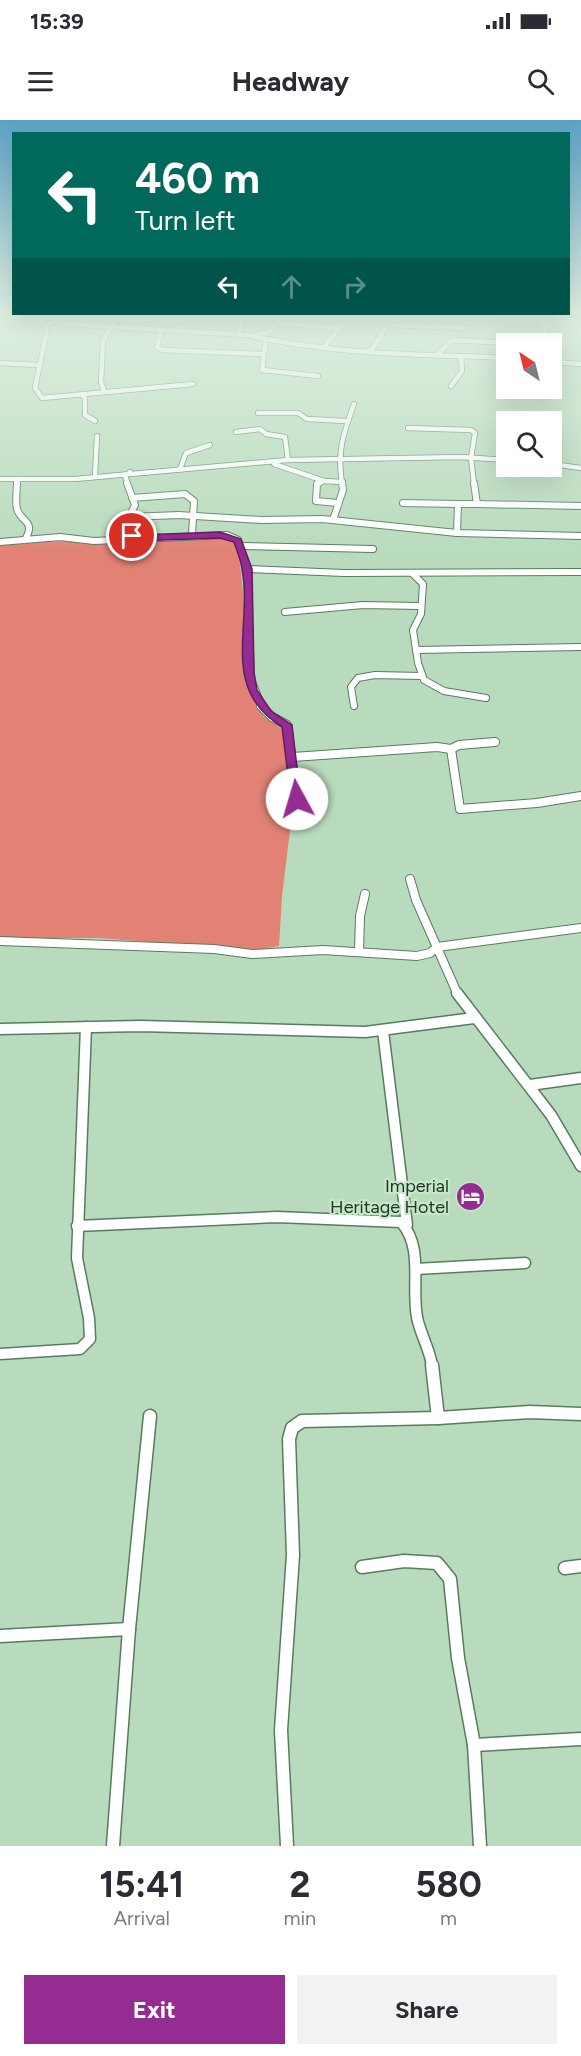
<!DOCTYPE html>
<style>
:root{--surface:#fff;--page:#f2f2f3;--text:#2b2b33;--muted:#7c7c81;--accent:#942c91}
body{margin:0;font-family:Figtree,sans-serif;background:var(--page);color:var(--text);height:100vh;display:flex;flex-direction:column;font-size:22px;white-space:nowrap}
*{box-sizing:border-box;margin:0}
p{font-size:20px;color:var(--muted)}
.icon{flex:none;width:33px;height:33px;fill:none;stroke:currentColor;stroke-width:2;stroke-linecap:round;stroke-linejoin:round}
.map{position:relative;height:1726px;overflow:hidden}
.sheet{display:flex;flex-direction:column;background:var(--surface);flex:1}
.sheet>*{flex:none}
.top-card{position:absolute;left:12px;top:12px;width:558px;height:183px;border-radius:0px;box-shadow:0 6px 24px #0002;background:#00695c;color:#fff;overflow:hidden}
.needle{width:39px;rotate:325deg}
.tools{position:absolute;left:496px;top:213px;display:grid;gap:12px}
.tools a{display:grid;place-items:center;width:66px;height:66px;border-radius:0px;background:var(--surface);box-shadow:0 6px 24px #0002;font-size:30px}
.pin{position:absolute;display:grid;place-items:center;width:51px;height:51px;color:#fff;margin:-26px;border:3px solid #fff;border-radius:50%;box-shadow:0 2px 6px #0007}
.me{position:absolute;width:66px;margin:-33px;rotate:354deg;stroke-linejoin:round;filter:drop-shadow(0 0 4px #0008)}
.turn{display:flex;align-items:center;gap:21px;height:126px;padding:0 24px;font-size:27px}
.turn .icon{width:78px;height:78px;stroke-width:2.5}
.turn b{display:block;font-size:42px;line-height:51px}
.lanes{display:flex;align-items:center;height:57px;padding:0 24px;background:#0003;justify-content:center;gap:30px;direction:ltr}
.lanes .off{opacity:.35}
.eta{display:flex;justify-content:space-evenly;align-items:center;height:102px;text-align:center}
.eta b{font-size:36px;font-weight:700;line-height:42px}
.cta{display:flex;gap:12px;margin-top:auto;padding:12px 24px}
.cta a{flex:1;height:69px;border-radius:0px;background:var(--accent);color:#fff;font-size:24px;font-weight:700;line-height:69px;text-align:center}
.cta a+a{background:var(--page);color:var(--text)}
.status{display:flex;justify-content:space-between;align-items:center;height:42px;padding:0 30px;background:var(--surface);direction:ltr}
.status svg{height:16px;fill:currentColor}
header{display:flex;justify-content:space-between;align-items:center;height:78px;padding:0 24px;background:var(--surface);font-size:27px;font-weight:700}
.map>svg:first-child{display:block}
.green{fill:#e18275}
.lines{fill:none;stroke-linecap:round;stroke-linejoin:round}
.street-far4-casing{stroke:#5a7a5f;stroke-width:6}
.street-far3-casing{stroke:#5a7a5f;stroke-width:8}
.street-far2-casing{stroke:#5a7a5f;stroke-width:10}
.street-far1-casing{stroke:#5a7a5f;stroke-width:13}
.street-casing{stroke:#5a7a5f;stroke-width:15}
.street-far4{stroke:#fff;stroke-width:4.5}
.street-far3{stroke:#fff;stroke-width:6}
.street-far2{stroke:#fff;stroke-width:8}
.street-far1{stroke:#fff;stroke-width:10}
.street{stroke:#fff;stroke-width:12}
.route{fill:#942c91;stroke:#601d5e;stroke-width:1.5}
.labels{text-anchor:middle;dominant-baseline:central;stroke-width:4.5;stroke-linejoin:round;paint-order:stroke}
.poi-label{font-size:18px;fill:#253327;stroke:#c5e8c9;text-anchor:end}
</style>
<div class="status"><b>15:39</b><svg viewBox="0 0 49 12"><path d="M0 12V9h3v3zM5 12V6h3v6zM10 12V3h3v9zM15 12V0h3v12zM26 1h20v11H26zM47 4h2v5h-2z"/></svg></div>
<header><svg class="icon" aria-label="menu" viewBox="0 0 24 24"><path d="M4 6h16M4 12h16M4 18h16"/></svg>Headway<svg class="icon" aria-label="search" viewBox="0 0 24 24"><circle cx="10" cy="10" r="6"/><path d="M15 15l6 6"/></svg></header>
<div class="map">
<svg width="581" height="1726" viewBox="0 0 581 1726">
<rect width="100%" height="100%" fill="#b8dbbd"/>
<path class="green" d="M223,417L238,425L246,501L245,562L264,597L286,612L292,694L282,776L279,826L257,830L98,818H0V423Z"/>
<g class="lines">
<defs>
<g id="street-far4">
<path d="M0,193L14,192"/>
<path d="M56,194V201L66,204L248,215C332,235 421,234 507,238"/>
<path d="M437,194V207"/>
<path d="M538,194L545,209L547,224"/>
<path d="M115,199L189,201"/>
<path d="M56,201L48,204L35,268L42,278L193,264"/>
<path d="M275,203L340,208"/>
<path d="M388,205L468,208"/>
<path d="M161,212L157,227L162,230L262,234"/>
<path d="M238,215L244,194"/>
<path d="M257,215L271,211L281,194"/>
<path d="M266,219L262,250L318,256"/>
<path d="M324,227L343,203V194"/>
<path d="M367,231L373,228L394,194"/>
<path d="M438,234L452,220L531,224"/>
<path d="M552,242L581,244"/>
<path d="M0,243L39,245"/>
<path d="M451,266L462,251L461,236"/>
<path d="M104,271L101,262L103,220L120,194"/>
<path d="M82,275L85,278V295L95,301"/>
<path d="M258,293H298L307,299L346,301"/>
<path d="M408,308L471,310L475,313L471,338L474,364"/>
<path d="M236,312L260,309L266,314L285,317L288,340"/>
<path d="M274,344L324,361"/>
<path d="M552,344L581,348"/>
<path d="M180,349L186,333L210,325"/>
<path d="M95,356L97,316"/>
<path d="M0,359H75L288,340L461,337L507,340"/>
<path d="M17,359V364"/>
<path d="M128,364L125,356L130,352"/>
<path d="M317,364L324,361L343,362"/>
<path d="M342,364C337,331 343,315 354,284"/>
</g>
<g id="street-far3">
<path d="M17,363C17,370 15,382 17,389C22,404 36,400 25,420"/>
<path d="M127,363L135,385L129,397L132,416L136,418"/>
<path d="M319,363L317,364L316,381L338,383"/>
<path d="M132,378L185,374L194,381L192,415"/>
<path d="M403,383L458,384"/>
<path d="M477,384L581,386"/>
<path d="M129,397L179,395L262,400L322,399L457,413L581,416"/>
<path d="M333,400L343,370L342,363"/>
<path d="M457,413L458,384H477L474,363"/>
<path d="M0,422L60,417L94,421L227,415L238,420L247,449L344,453L581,452"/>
<path d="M241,426L373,429"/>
<path d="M247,449L251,559L262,587"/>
<path d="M413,454L423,464L421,494L413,510L418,543L424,560L444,571L486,578"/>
<path d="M285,492L363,485L420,486"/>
<path d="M416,530L581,527"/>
<path d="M354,586L351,567L358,558L375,555L422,556"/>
</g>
<g id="street-far2">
<path d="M261,586L272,597L287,605L297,679"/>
<path d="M495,622L459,625L451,629L460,689L537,683L581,676"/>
<path d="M293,637L437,627L451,629"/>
<path d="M410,759L416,780L458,875"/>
<path d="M0,821L214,829L252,834L323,830L417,836L430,833L437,827L581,808"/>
<path d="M359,832L360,796L365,774"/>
</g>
<g id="street-far1">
<path d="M457,873L551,995L581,1046"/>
<path d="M0,909L140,906L365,912L474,898"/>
<path d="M383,911L407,1105"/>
<path d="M530,965L581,958"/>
<path d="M77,1106L277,1097L401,1102C424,1128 411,1165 417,1197C420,1214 430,1229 432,1246"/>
<path d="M416,1149L525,1143"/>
<path d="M0,1234L80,1229L90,1219L89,1198L77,1138L86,907"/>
</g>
<g id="street">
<path d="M432,1245L438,1298"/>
<path d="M362,1447L404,1441L437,1443L450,1459L458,1538L474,1625L480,1726"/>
<path d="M565,1448L581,1446"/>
<path d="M0,1516L129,1509"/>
<path d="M474,1625L581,1619"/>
<path d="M113,1726L129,1509L150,1296"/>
<path d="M287,1726L281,1610L293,1435L289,1319L292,1308L302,1301L438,1298L530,1292L581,1294"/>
</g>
</defs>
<use href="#street-far4" class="street-far4-casing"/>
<use href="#street-far3" class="street-far3-casing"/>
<use href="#street-far2" class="street-far2-casing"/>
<use href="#street-far1" class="street-far1-casing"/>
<use href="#street" class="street-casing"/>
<use href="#street-far4" class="street-far4"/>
<use href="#street-far3" class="street-far3"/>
<use href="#street-far2" class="street-far2"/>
<use href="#street-far1" class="street-far1"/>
<use href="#street" class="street"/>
</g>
<linearGradient id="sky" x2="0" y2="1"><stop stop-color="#5da2c6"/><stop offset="0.44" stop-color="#dfefe1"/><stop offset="1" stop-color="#dfefe1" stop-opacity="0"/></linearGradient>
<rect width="581" height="433" fill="url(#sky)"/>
<path class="route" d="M220,412L241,419L252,449L254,552L257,570L271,591L292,605L301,682L291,679L282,607C219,568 253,508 242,449C241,440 237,431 234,422L220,418L136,421L127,416L132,413L138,415Z"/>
<defs>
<symbol id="hotel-disc" viewBox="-11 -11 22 22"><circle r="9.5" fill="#942c91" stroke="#c5e8c9"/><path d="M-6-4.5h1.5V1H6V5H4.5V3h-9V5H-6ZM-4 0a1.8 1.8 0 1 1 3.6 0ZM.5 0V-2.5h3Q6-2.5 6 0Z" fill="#fff"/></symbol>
</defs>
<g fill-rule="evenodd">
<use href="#hotel-disc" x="454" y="1060" width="33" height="33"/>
</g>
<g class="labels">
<g class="poi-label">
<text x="449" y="1066">Imperial<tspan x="449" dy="21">Heritage Hotel</tspan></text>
</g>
</g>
</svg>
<div class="tools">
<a><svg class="needle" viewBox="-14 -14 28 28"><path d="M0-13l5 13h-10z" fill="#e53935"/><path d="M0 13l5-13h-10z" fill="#7c7c81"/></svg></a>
<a><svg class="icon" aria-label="search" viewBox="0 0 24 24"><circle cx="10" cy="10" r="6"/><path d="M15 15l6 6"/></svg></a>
</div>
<div class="pin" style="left:132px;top:416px;background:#d93025"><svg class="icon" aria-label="arrive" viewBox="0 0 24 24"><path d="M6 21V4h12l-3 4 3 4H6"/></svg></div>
<svg class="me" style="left:297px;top:679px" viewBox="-20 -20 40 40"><circle r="19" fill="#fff"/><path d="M0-13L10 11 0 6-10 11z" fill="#942c91"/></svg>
<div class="top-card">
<div class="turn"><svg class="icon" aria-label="left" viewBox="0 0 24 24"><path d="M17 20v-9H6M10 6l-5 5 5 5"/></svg><div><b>460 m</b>Turn left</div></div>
<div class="lanes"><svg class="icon" aria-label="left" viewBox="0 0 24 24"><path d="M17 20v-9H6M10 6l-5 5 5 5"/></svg><svg class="icon off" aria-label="ahead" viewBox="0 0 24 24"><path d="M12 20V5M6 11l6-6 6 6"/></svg><svg class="icon off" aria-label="right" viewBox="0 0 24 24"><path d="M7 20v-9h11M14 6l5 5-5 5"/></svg></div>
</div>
</div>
<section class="sheet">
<div class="eta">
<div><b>15:41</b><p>Arrival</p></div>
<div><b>2</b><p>min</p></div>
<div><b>580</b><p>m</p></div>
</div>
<div class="cta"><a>Exit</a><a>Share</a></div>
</section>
